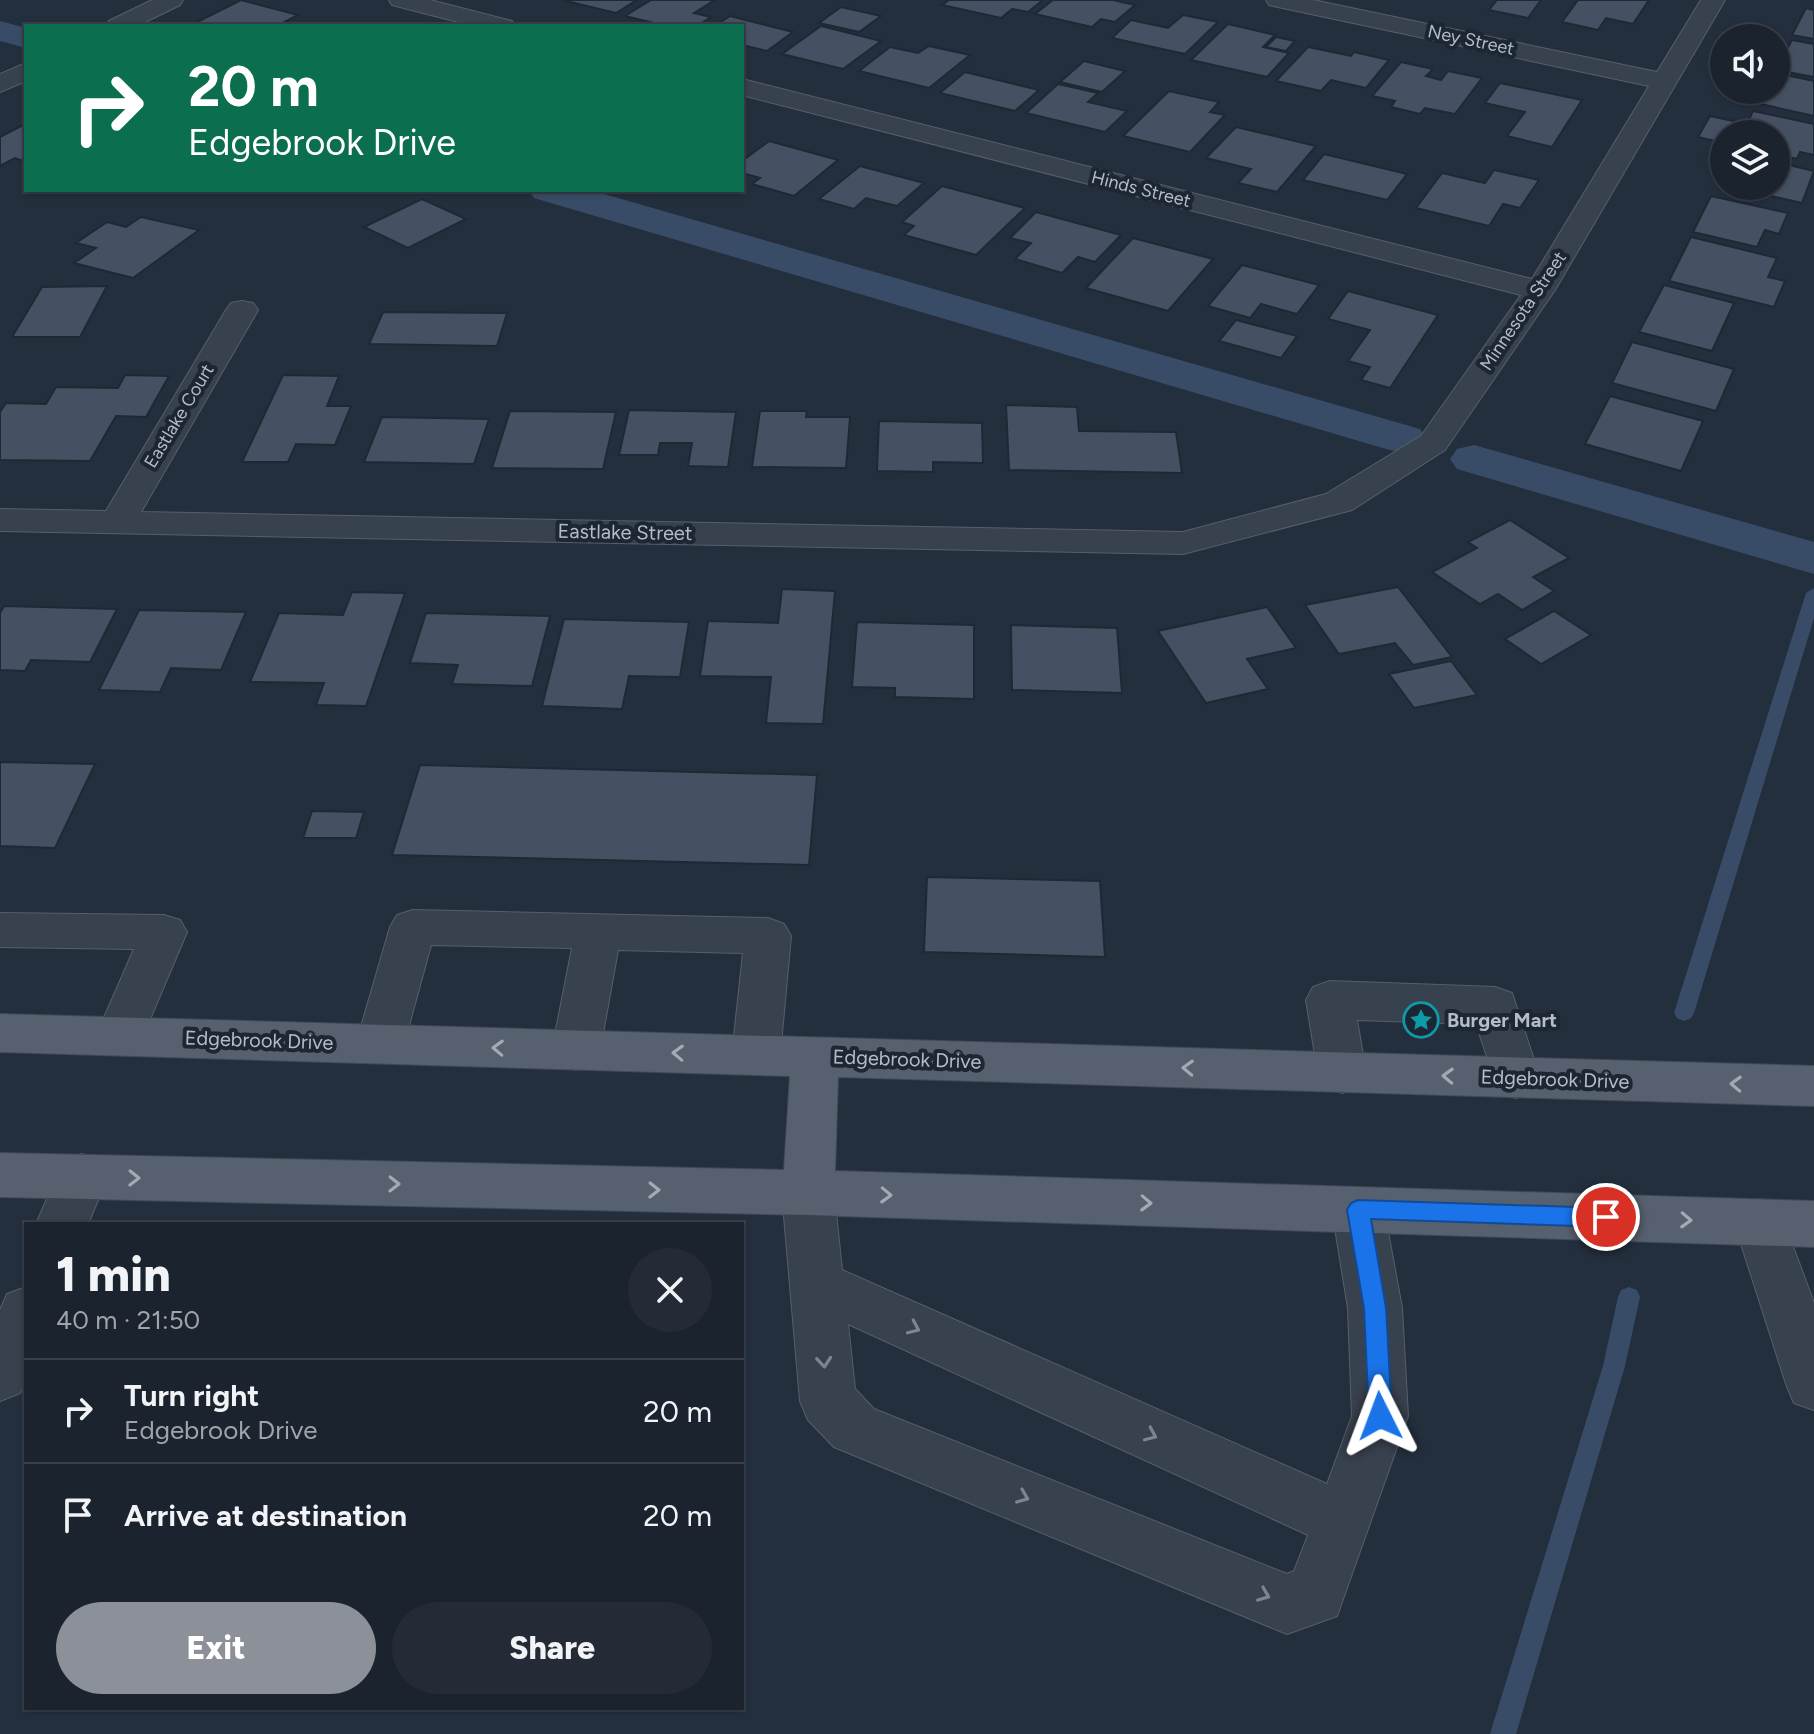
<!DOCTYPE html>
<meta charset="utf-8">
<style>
:root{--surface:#1b232e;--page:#242b36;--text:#f1f3f6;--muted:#a0a4aa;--line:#39404a;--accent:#8c9099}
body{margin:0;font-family:Figtree,sans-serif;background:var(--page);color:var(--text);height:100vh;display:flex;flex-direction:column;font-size:30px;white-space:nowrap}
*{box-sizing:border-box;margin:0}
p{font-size:26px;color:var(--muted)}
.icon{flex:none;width:44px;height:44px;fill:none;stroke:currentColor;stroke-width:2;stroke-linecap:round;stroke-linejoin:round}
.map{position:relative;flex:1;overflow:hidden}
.sheet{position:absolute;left:24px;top:1222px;width:720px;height:488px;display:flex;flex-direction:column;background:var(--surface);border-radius:0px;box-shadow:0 2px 6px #0004,0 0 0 2px var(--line)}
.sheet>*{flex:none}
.guide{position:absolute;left:24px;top:24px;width:720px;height:168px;border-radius:0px;box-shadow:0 2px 6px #0004,0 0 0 2px var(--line);background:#0b6e4f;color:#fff;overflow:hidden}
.fabs{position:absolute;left:1710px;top:24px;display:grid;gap:16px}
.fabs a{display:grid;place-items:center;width:80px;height:80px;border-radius:50%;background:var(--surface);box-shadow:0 2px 6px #0004,0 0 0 2px var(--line);font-size:40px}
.pin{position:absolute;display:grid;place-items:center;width:68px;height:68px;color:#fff;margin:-34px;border:4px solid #fff;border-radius:50%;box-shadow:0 2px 8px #0007}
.me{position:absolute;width:88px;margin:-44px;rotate:357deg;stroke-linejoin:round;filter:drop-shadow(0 0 6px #0008)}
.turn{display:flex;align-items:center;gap:28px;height:168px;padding:0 32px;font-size:36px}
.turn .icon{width:104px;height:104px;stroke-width:2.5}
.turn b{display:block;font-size:56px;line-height:68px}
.round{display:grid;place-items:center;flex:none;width:84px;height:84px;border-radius:42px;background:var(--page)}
.summary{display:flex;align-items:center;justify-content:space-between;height:136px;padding:0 32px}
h1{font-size:48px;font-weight:800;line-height:60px}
.action{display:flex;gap:16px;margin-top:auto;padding:16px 32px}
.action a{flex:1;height:92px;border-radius:48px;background:var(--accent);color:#fff;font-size:32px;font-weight:800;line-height:92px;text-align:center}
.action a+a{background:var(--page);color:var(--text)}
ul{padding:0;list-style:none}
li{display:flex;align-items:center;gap:24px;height:104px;padding:0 32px;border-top:2px solid var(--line)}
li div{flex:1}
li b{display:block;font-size:30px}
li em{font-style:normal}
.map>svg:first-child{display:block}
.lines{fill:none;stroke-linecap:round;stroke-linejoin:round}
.stream{fill:#394c67;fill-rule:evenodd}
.canal{fill:#394c67;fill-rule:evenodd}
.building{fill:#455162;stroke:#1f2835;stroke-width:2}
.minor-casing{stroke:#565f6c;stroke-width:2}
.major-casing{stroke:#414a57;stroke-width:2}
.minor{fill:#38414e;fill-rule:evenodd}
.major{fill:#56606e;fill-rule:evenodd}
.oneway{stroke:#a1aab7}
.oneway2{stroke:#7c8592}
.route{fill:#1a73e8;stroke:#114b97;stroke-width:2}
.labels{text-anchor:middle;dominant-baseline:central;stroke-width:8;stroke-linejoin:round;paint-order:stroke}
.far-street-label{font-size:18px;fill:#b4bcc9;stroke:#1d2633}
.street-label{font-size:20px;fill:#b4bcc9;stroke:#1d2633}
.poi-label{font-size:20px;font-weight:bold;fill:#b4bcc9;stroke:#1d2633;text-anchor:start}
</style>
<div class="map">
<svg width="1814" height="1734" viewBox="0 0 1814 1734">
<rect width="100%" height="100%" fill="#242f3e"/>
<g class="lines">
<g class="stream">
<path d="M1814,588V618L1694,1013L1691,1018L1684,1021L1677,1018L1674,1013L1806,593Z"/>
<path d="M1629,1287L1637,1290L1640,1297L1625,1366L1516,1734H1490L1603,1366L1618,1297L1621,1290Z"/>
</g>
<g class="canal">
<path d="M0,21L26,28V48L0,41Z"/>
<path d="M529,190H590L1420,429L1426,439L1420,449L1403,453L1386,449L534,198Z"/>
<path d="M1474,445L1814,542V574L1457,469L1450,459L1457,449Z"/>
</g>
</g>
<g class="building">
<path d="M241,0L298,15L277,26H189Z"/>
<path d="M562,0H637L616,13Z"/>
<path d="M651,0H715L694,13L711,17L697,26H666L625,16Z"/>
<path d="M949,0H1043L1028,12L1012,9L1001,18L942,5Z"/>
<path d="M1053,0H1113L1135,5L1115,22L1101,19L1092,27L1035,14Z"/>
<path d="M1497,0H1541L1528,18L1489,10Z"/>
<path d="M1578,0H1649L1633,24L1606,18L1598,30L1562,22Z"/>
<path d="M841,7L881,16L859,32L819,23Z"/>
<path d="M1806,8L1814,10V39L1792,35Z"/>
<path d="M1183,15L1218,22L1185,54L1112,38L1131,20L1168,28Z"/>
<path d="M730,16L793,32L767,51L742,45V26H715Z"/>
<path d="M1228,24L1275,35L1263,47L1289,53L1267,77L1191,60Z"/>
<path d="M821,26L881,41L843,69L782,54Z"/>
<path d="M1276,37L1295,41L1286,51L1266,47Z"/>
<path d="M1792,40L1814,44V77L1776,70Z"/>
<path d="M929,46L970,55L929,88L859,71L890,47L918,53Z"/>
<path d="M1308,47L1351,56L1354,52L1389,60L1366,88L1331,80L1321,91L1276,81Z"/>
<path d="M1084,61L1125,71L1102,92L1060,82Z"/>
<path d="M1401,62L1433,69L1426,76L1441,80L1448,71L1482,78L1455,114L1425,108L1420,114L1391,107L1395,101L1372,96Z"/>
<path d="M965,72L1039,90L1015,111L940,93Z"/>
<path d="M1776,73L1814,81V116L1756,103L1762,90H1776Z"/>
<path d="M1500,83L1582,100L1552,147L1507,136L1525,112L1485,103Z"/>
<path d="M1058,84L1098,93L1088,102L1127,111L1105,132L1026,113Z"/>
<path d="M1169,91L1219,102L1210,112L1225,115L1190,152L1123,136Z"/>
<path d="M1753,111L1814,124V155L1800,152L1797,159L1776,154V134H1724V143L1698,137L1710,116L1747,124Z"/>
<path d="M21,126L26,128V162L15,158L0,166V137Z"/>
<path d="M1236,127L1316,146L1277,192L1238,183L1251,169L1206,158Z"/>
<path d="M769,141L838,160L794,196L752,184L760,178L742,173V161Z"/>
<path d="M1324,154L1407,174L1387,200L1303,180Z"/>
<path d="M1776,162L1814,171L1802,203L1727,186H1776Z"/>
<path d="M860,166L924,183L897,206L866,198L854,209L819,199Z"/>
<path d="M1494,170L1539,180L1520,208L1503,204L1489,226L1416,208L1442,173L1485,183Z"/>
<path d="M942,186L1025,208L976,255L904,235L914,226L902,222Z"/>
<path d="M1711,196L1788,213L1779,234L1765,230L1757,247L1693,232Z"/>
<path d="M422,199L466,219L408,248L364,227Z"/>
<path d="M1036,212L1121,235L1095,262L1078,257L1062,273L1015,259L1031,243L1010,238Z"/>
<path d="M141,217L199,230L133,278L74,263L96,248L76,243L107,222L126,227Z"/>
<path d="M1691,237L1777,258L1768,277L1785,281L1774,307L1669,281Z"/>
<path d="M1133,238L1213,259L1168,311L1086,288Z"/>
<path d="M1242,265L1319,285L1297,314L1261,304L1250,318L1208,306Z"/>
<path d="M1664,285L1734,303L1712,351L1639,332Z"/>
<path d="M107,286L80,337H12L42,287Z"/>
<path d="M1348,291L1438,315L1390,388L1361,380L1370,367L1348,361L1370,330L1328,319Z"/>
<path d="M383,312L507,313L497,346L369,344Z"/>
<path d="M1236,320L1297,336L1281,358L1219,341Z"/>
<path d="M1632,342L1734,369L1716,411L1612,383Z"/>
<path d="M125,375L169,376L146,417L116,416L90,461L0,460V412L6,403L46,404L56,387L118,388Z"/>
<path d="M283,375L339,376L327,406H351L335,445L296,444L288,462H242Z"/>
<path d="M1610,396L1703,421L1681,471L1585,444Z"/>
<path d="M1006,405L1077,407L1079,431L1176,432L1182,473L1009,470Z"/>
<path d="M629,410L736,412L728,467L688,466L692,443H660L658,455H619Z"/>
<path d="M510,411L616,412L603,469L492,468Z"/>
<path d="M760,411H807L806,417H850L846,468L752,467Z"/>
<path d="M382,417L489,419L474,464L364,462Z"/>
<path d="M879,421L982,423L983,463L933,462V472L877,471Z"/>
<path d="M1510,520L1569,558L1533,577L1554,591L1522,610L1498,594L1480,604L1432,572L1477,548L1468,542Z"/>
<path d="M1398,587L1452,657L1413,665L1395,643L1339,654L1305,605Z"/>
<path d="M782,589L835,591L823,724L766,723L771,677L700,676L708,621L778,623Z"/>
<path d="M352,592L405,593L366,706L316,705L324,683L250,682L279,613L343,615Z"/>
<path d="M4,606L117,609L90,662L31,660L25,671L0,670V613Z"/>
<path d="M1267,607L1296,648L1247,659L1268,689L1206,703L1158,631Z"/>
<path d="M139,610L246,612L221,670L171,668L160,692L99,690Z"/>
<path d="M1554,611L1591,635L1541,664L1505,639Z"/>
<path d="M426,613L550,616L532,686L452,684L458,665L410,663Z"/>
<path d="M564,619L689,622L680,677L629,676L622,709L542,706Z"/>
<path d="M857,622L974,625V699L895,697V688L852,687Z"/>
<path d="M1011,625L1117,628L1122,693L1012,690Z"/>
<path d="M1451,661L1477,695L1414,708L1389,674Z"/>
<path d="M0,762L95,764L55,848L0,846Z"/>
<path d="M420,765L817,775L809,865L392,855Z"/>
<path d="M312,811L364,812L356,838H303Z"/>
<path d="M927,877L1100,881L1105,957L924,952Z"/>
</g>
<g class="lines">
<defs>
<g id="minor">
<path d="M152,0H183L180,5L137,26H106L109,21Z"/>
<path d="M389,0H430L512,21L515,26H474L392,5Z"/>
<path d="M1266,0H1313L1657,72L1701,0H1725L1555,290L1445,450L1352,510L1183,554L0,531V509L106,511L226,310L231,303L242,301L253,303L258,310L141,512L1183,532L1326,494L1421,436L1521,295L742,95V79L1532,279L1649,86L1278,7L1269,5Z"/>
<path d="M26,63V81L0,92V74Z"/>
<path d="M413,910L768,918L784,924L791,936L780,1055L773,1069L756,1075L739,1069L732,1055L743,953L618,950L600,1050L593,1064L576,1070L559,1064L552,1050L572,948L431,945L404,1044L397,1058L380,1063L363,1058L356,1044L390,927L397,915Z"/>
<path d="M0,913L164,915L180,920L187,932L137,1050L120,1055L103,1050L96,1036L134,949L0,947Z"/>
<path d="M1330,981L1495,987L1512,993L1540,1078L1533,1092L1516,1098L1499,1092L1476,1024L1357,1020L1366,1073L1359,1087L1342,1093L1325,1087L1318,1073L1306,1000L1313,987Z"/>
<path d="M82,1154L100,1160L108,1176L88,1224H36L64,1160Z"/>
<path d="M808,1171L826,1177L834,1193L842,1270L1327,1484L1352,1416L1348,1308L1332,1210L1340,1194L1358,1187L1376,1194L1384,1210L1402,1308L1408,1416L1337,1616L1287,1634L834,1447L808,1420L800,1401L782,1193L790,1177ZM848,1324L1308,1535L1294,1571L1287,1574L874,1409L855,1389Z"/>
<path d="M1760,1199L1778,1206L1814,1303V1410L1794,1403L1786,1384L1734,1222L1742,1206Z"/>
<path d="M26,1287V1379L20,1393L0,1401V1310L7,1294Z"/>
</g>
<path id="major" d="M0,1014L1814,1066V1106L838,1077L835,1171L1814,1201V1247L808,1215L0,1197V1153L784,1170L790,1076L0,1052Z"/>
</defs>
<use href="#minor" class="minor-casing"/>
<use href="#major" class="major-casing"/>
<use href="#minor" class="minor"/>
<use href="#major" class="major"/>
</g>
<defs><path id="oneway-chevron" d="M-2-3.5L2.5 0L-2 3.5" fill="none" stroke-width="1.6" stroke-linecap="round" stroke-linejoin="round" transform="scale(2)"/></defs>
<g class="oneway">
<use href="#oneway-chevron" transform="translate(498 1048) rotate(-178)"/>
<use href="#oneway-chevron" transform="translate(678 1053) rotate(-178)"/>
<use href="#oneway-chevron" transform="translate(1188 1068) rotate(-178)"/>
<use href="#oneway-chevron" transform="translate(1448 1076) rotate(-178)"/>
<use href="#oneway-chevron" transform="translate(1736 1084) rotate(-178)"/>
<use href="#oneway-chevron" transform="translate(134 1178) rotate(1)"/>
<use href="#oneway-chevron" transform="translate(394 1184) rotate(1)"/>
<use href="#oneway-chevron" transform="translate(654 1190) rotate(1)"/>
<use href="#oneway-chevron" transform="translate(886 1195) rotate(2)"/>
<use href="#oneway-chevron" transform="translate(1146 1203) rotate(2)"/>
<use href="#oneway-chevron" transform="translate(1686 1220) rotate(2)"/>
</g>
<g class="oneway2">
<use href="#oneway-chevron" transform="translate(914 1328) rotate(24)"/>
<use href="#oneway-chevron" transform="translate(824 1362) rotate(85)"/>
<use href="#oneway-chevron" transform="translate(1151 1435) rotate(24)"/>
<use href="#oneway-chevron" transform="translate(1023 1497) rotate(22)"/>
<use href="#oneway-chevron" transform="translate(1264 1595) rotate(22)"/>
</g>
<path class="route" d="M1358,1200L1606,1208L1613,1211L1616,1217L1613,1224L1606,1227L1371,1219L1386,1308L1392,1416L1388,1424L1380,1428L1372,1424L1369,1416L1364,1308L1347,1210L1351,1203Z"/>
<defs>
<symbol id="sight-ring" viewBox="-11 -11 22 22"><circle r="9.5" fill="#1d2633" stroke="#0f9aa8" stroke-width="1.5"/><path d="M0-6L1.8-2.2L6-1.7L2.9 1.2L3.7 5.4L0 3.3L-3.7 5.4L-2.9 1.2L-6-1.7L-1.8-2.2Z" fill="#0f9aa8"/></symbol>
</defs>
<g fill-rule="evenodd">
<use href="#sight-ring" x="1401" y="1000" width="40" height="40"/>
</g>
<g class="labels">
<g class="far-street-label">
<text transform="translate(1471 40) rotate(12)">Ney Street</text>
<text transform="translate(1141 189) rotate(14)">Hinds Street</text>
<text transform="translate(1523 311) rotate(-56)">Minnesota Street</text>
<text transform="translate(179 416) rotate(-59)">Eastlake Court</text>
</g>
<g class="street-label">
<text transform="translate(625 532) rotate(1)">Eastlake Street</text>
<text transform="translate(259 1040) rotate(2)">Edgebrook Drive</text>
<text transform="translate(907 1059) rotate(2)">Edgebrook Drive</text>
<text transform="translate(1555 1079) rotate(2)">Edgebrook Drive</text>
</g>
<g class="poi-label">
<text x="1447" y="1020">Burger Mart</text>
</g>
</g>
</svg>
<div class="fabs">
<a><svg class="icon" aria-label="sound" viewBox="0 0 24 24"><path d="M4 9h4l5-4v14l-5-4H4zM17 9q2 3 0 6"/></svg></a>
<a><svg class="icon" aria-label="layers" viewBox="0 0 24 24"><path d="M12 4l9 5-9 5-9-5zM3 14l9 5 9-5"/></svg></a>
</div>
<div class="pin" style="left:1606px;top:1217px;background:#d93025"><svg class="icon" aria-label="arrive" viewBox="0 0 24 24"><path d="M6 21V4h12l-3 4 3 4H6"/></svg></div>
<svg class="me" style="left:1380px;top:1416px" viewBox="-20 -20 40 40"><path d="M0-17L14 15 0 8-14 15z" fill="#1a73e8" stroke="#fff" stroke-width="4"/></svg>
<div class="guide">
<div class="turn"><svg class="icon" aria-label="right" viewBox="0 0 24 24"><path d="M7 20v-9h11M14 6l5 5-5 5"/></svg><div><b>20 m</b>Edgebrook Drive</div></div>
</div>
<section class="sheet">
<div class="summary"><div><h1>1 min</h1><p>40 m · 21:50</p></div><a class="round"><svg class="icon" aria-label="close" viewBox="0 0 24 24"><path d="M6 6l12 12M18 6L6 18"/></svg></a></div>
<ul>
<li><svg class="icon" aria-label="right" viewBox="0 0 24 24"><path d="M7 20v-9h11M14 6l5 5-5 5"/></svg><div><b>Turn right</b><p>Edgebrook Drive</p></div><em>20 m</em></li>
<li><svg class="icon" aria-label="arrive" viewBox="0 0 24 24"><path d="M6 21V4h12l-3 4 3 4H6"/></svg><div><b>Arrive at destination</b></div><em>20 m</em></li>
</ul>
<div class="action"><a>Exit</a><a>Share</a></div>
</section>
</div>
